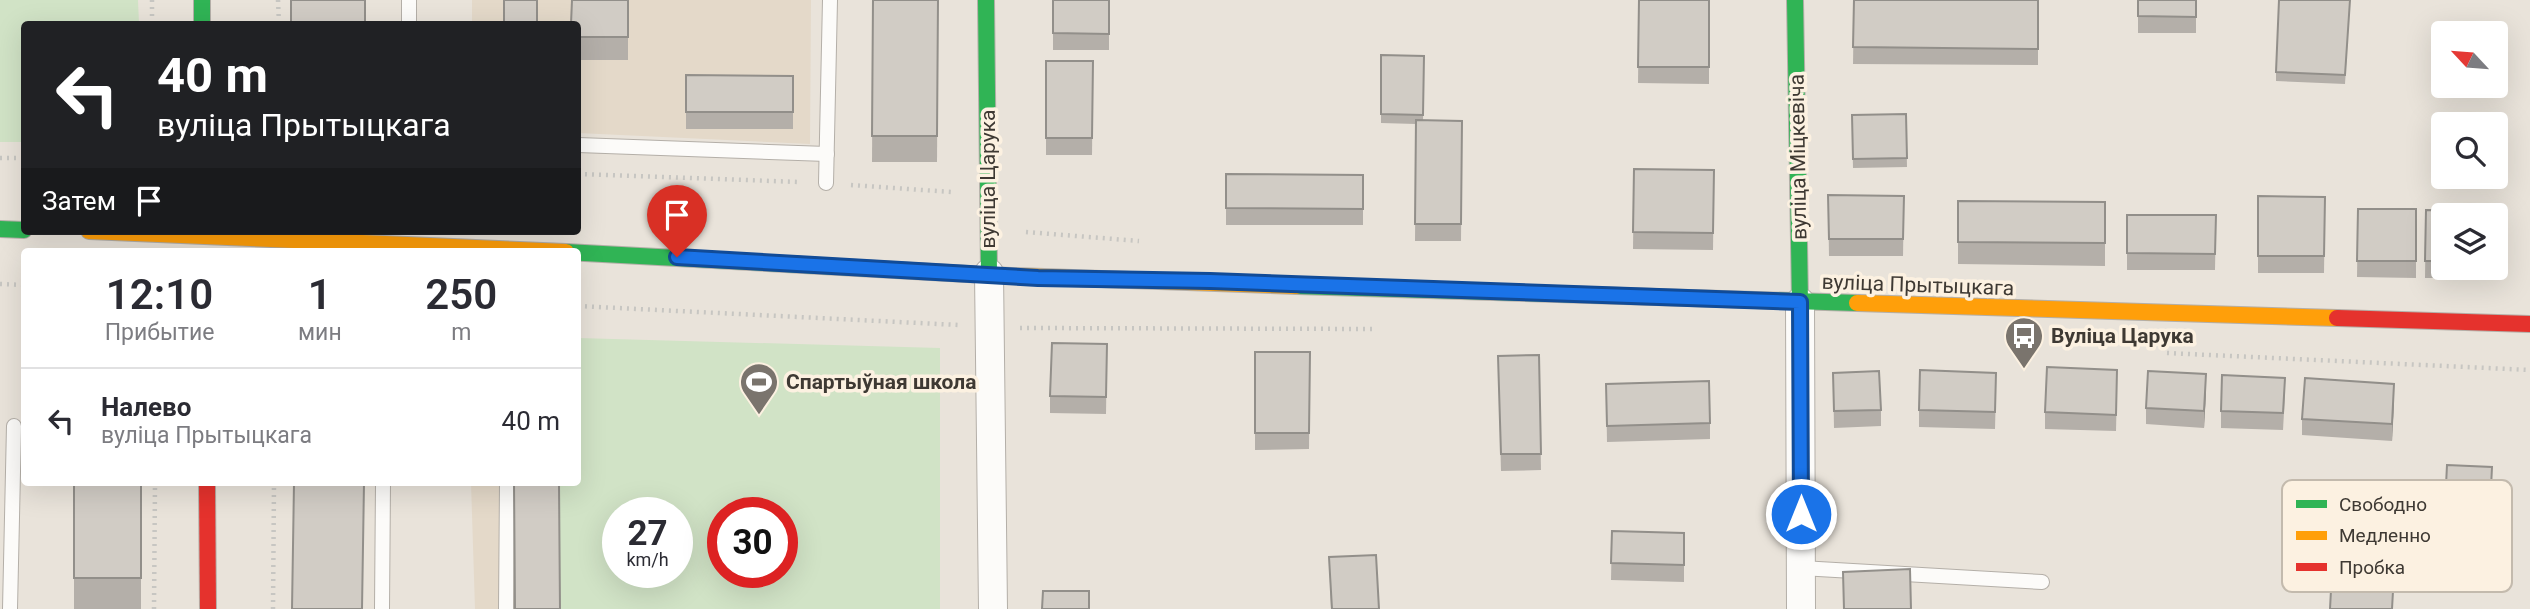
<!DOCTYPE html>
<html lang="ru">
<meta charset="utf-8">
<style>
:root{--surface:#fff;--page:#f7f7f7;--text:#2b2b33;--muted:#7c7c81;--line:#e1e1e2}
body{margin:0;font-family:Roboto,sans-serif;background:var(--page);color:var(--text);height:100vh;display:flex;flex-direction:column;font-size:26px;white-space:nowrap}
*{box-sizing:border-box;margin:0}
p{font-size:23px;color:var(--muted)}
.icon{flex:none;width:38px;height:38px;fill:none;stroke:currentColor;stroke-width:2;stroke-linecap:round;stroke-linejoin:round}
.map{position:relative;flex:1;overflow:hidden}
.panel{position:absolute;left:21px;top:248px;width:560px;height:238px;display:flex;flex-direction:column;background:var(--surface);border-radius:7px;box-shadow:0 7px 28px #0002}
.panel>*{flex:none}
.hud{position:absolute;left:21px;top:21px;width:560px;height:214px;border-radius:7px;box-shadow:0 7px 28px #0002;background:#202124;color:#fff;overflow:hidden}
.needle{width:46px;rotate:296deg}
.controls{position:absolute;left:2431px;top:21px;display:grid;gap:14px}
.controls a{display:grid;place-items:center;width:77px;height:77px;border-radius:7px;background:var(--surface);box-shadow:0 7px 28px #0002;font-size:35px}
.speed{position:absolute;left:602px;top:497px;display:flex;gap:14px;font-size:35px;font-weight:700;text-align:center}
.speed>*{display:grid;place-content:center;width:91px;height:91px;border-radius:50%;background:var(--surface);box-shadow:0 7px 28px #0002;line-height:1}
.speed small{font-size:18px;font-weight:400}
.speed .limit{border:10px solid #d22;background:#fff;color:#111}
.pin{position:absolute;display:grid;place-items:center;width:60px;height:60px;color:#fff;margin:-72px -30px;border-radius:50% 50% 50% 0;rotate:-45deg;box-shadow:0 0 7px #0007}
.pin .icon{rotate:45deg}
.me{position:absolute;width:77px;margin:-38px;rotate:0deg;stroke-linejoin:round;filter:drop-shadow(0 0 5px #0008)}
.turn{display:flex;align-items:center;gap:24px;height:147px;padding:0 21px;font-size:32px}
.turn .icon{width:91px;height:91px;stroke-width:2.5}
.turn b{display:block;font-size:49px;line-height:60px}
.then{display:flex;align-items:center;height:66px;padding:0 21px;background:#0003;gap:14px;font-size:26px}
.eta{display:flex;justify-content:space-evenly;align-items:center;height:119px;text-align:center}
.eta b{font-size:42px;font-weight:600;line-height:49px}
ul{padding:0;list-style:none}
li{display:flex;align-items:center;gap:21px;height:105px;padding:0 21px;border-top:2px solid var(--line)}
li div{flex:1}
li b{display:block;font-size:26px}
li em{font-style:normal}
.map>svg:first-child{display:block}
.built{fill:#e4d9c9}
.green{fill:#d1e3c6;fill-rule:evenodd}
.lines{fill:none;stroke-linecap:round;stroke-linejoin:round}
.lane-casing{stroke:#b4afa8;stroke-width:16}
.street-casing{stroke:#b4afa8;stroke-width:30}
.fast-casing{stroke:#b4afa8;stroke-width:18}
.slow-casing{stroke:#b4afa8;stroke-width:18}
.jam-casing{stroke:#b4afa8;stroke-width:18}
.path{stroke:#c7c6c2;stroke-width:4.5;stroke-dasharray:2 5;stroke-linecap:butt}
.lane{stroke:#fcfbf9;stroke-width:14}
.street{stroke:#fcfbf9;stroke-width:28}
.fast{stroke:#30b455;stroke-width:16}
.slow{stroke:#ff9f0a;stroke-width:16}
.jam{stroke:#e5322d;stroke-width:16}
.wall{fill:#b4afa9}
.shaded-wall{fill:#928f8a}
.building{fill:#d1ccc5;stroke:#928f8a;stroke-width:2}
.route-casing{stroke:#114b97;stroke-width:18}
.route{stroke:#1a73e8;stroke-width:12}
.labels{text-anchor:middle;dominant-baseline:central;stroke-width:7;stroke-linejoin:round;paint-order:stroke}
.street-label{font-size:21px;fill:#3e3933;stroke:#fcf1e1}
.poi-label{font-size:21px;font-weight:bold;fill:#3e3933;stroke:#fcf1e1;text-anchor:start}
.key{fill:#fcf1e1;stroke:#c3baad;stroke-width:2}
.key-label{font-size:19px;fill:#3e3933}
</style>
<div class="map">
<svg width="2530" height="609" viewBox="0 0 2530 609">
<rect width="100%" height="100%" fill="#e9e3da"/>
<g class="built">
<path d="M472,0H811L810,144L578,133V24H472Z"/>
<path d="M471,483H559L560,609H475Z"/>
</g>
<g class="green">
<path d="M0,0H138L139,24H24V142H0Z"/>
<path d="M578,338L940,348V609H560L559,483H578ZM618,513H677V572H618ZM723,513H782V572H723Z"/>
</g>
<g class="lines">
<defs>
<g id="lane">
<path d="M409,24V0"/>
<path d="M578,145L827,154"/>
<path d="M826,183L830,0"/>
<path d="M1801,568L2042,582"/>
<path d="M10,609L14,426"/>
<path d="M382,609L383,483"/>
<path d="M506,609L507,483"/>
</g>
<g id="street">
<path d="M989,273L993,609"/>
<path d="M1800,302L1801,609"/>
</g>
<g id="fast">
<path d="M202,0V24"/>
<path d="M986,0L989,273"/>
<path d="M1795,0L1800,302"/>
<path d="M0,229L24,230"/>
<path d="M566,252L986,275"/>
<path d="M1297,286L1857,303"/>
</g>
<g id="slow">
<path d="M89,231L566,252"/>
<path d="M986,275L1297,286"/>
<path d="M1857,303L2337,318"/>
</g>
<g id="jam">
<path d="M2337,318L2530,324"/>
<path d="M207,483L208,609"/>
</g>
</defs>
<use href="#lane" class="lane-casing"/>
<use href="#street" class="street-casing"/>
<use href="#fast" class="fast-casing"/>
<use href="#slow" class="slow-casing"/>
<use href="#jam" class="jam-casing"/>
<g class="path">
<path d="M152,0V24"/>
<path d="M278,0L279,24"/>
<path d="M0,158H24"/>
<path d="M578,174L800,182"/>
<path d="M851,185L951,192"/>
<path d="M1026,232L1139,241"/>
<path d="M0,284L24,285"/>
<path d="M578,306L959,325"/>
<path d="M1020,328L1375,329"/>
<path d="M2167,353L2530,370"/>
<path d="M154,609L155,483"/>
<path d="M273,609L274,483"/>
</g>
<use href="#lane" class="lane"/>
<use href="#street" class="street"/>
<use href="#fast" class="fast"/>
<use href="#slow" class="slow"/>
<use href="#jam" class="jam"/>
</g>
<g class="wall">
<path d="M628,0V60H578V24Z"/>
<path d="M873,0H938L937,162H872Z"/>
<rect x="1053" y="0" width="56" height="50"/>
<path d="M1639,0H1709V84L1638,83Z"/>
<path d="M1854,0H2038V65L1853,64Z"/>
<path d="M2196,0V33H2138V16Z"/>
<path d="M2350,0L2345,84L2276,81V72Z"/>
<path d="M1381,55L1424,56L1423,121H1462L1461,241H1415L1416,124L1381,123Z"/>
<path d="M1046,61H1093L1092,155H1046Z"/>
<path d="M686,75L793,76V129H686Z"/>
<path d="M1906,114L1907,167L1853,168L1852,115Z"/>
<path d="M1634,169L1714,170L1713,250L1633,249Z"/>
<path d="M1226,174L1363,175V225H1226Z"/>
<path d="M1828,195L1904,196L1903,256H1829Z"/>
<path d="M2258,196L2325,197L2324,273H2258Z"/>
<path d="M1958,201L2105,202V266L1958,264Z"/>
<path d="M2358,209H2416V278L2357,277Z"/>
<path d="M2426,210L2443,215V268H2480V278H2425Z"/>
<path d="M2127,215H2216L2215,270H2127Z"/>
<path d="M1107,344L1106,414L1050,413V396Z"/>
<path d="M1255,352H1310L1309,449L1255,450Z"/>
<path d="M1539,355L1541,470L1501,471L1498,356Z"/>
<path d="M1833,373L1881,410V426L1834,428Z"/>
<path d="M1606,384L1710,423V439L1607,442Z"/>
<path d="M2117,387L2116,431L2045,429V412Z"/>
<path d="M1996,389L1995,429L1919,427V410Z"/>
<path d="M2206,391L2204,428L2146,424V408Z"/>
<path d="M2285,394L2283,430L2221,428V411Z"/>
<path d="M2394,400L2392,441L2302,435V419Z"/>
<rect x="74" y="483" width="67" height="126"/>
<path d="M2492,484L2489,545L2444,543V526Z"/>
<path d="M1612,531L1684,533V582L1611,580Z"/>
<path d="M1329,557L1379,609H1331Z"/>
</g>
<g class="shaded-wall">
<path d="M2206,374V391L2204,428V411Z"/>
<path d="M2394,384V400L2392,441V424Z"/>
<path d="M2492,467V484L2489,545V529Z"/>
</g>
<g class="building">
<rect x="291" y="0" width="74" height="24"/>
<rect x="504" y="0" width="33" height="24"/>
<path d="M572,0H628V37H578V24H571Z"/>
<path d="M873,0H938L937,136H872Z"/>
<path d="M1053,0H1109V34L1053,33Z"/>
<path d="M1639,0H1709V67H1638Z"/>
<path d="M1854,0H2038V49L1853,47Z"/>
<path d="M2138,0H2196V17L2138,16Z"/>
<path d="M2279,0H2350L2345,75L2276,72Z"/>
<path d="M1381,55L1424,56L1423,115L1381,114Z"/>
<path d="M1046,61H1093L1092,138H1046Z"/>
<path d="M686,75L793,76V112H686Z"/>
<path d="M1906,114L1907,158L1853,159L1852,115Z"/>
<path d="M1416,120L1462,121L1461,224H1415Z"/>
<path d="M1634,169L1714,170L1713,233L1633,232Z"/>
<path d="M1226,174L1363,175V209L1226,208Z"/>
<path d="M1828,195L1904,196L1903,239H1829Z"/>
<path d="M2258,196L2325,197L2324,256H2258Z"/>
<path d="M1958,201L2105,202V243L1958,242Z"/>
<path d="M2358,209H2416V261H2357Z"/>
<path d="M2426,210L2481,211V215H2443V261H2425Z"/>
<path d="M2127,215H2216L2215,254L2127,253Z"/>
<path d="M1052,343L1107,344L1106,397L1050,396Z"/>
<path d="M1255,352H1310L1309,433H1255Z"/>
<path d="M1539,355L1541,454H1501L1498,356Z"/>
<path d="M2047,367L2117,370L2116,415L2045,412Z"/>
<path d="M1920,370L1996,373L1995,412L1919,410Z"/>
<path d="M1879,371L1881,410L1834,411L1833,373Z"/>
<path d="M2148,371L2206,374L2204,411L2146,408Z"/>
<path d="M2222,375L2285,378L2283,413L2221,411Z"/>
<path d="M2305,378L2394,384L2392,424L2302,419Z"/>
<path d="M1709,381L1710,423L1607,426L1606,384Z"/>
<path d="M2447,465L2492,467L2489,529L2444,526Z"/>
<rect x="74" y="483" width="67" height="95"/>
<path d="M294,483H364L362,609H292Z"/>
<path d="M514,483H559L560,609H515Z"/>
<path d="M1612,531L1684,533V565L1611,563Z"/>
<path d="M1376,555L1379,609H1332L1329,557Z"/>
<path d="M1910,569L1911,609H1844L1843,572Z"/>
<path d="M2332,571L2394,573L2392,609H2330Z"/>
<path d="M1043,591H1089V609H1042Z"/>
</g>
<g class="lines">
<defs>
<path id="route" d="M677,257L1038,278L1210,281L1800,302L1801,514"/>
</defs>
<use href="#route" class="route-casing"/>
<use href="#route" class="route"/>
</g>
<defs>
<symbol id="bus-pin" viewBox="-11 -11 22 30"><path d="M0 17L-7.5 6A9.5 9.5 0 1 1 7.5 6Z" fill="#7a746d" stroke="#fcf1e1"/><path d="M-5-6H5V4H4V6H2V4H-2V6H-4V4H-5ZM-3.5-4V0h7V-4ZM-3.5 1.2v1.5H-2V1.2ZM2 1.2v1.5H3.5V1.2Z" fill="#fff"/></symbol>
<symbol id="stadium-pin" viewBox="-11 -11 22 30"><path d="M0 17L-7.5 6A9.5 9.5 0 1 1 7.5 6Z" fill="#7a746d" stroke="#fcf1e1"/><path d="M0-5a6.5 5 0 1 0 0 10a6.5 5 0 1 0 0-10ZM-3.5-1.8h7v3.6h-7Z" fill="#fff"/></symbol>
</defs>
<g fill-rule="evenodd">
<use href="#bus-pin" x="2002" y="314" width="44" height="60"/>
<use href="#stadium-pin" x="737" y="360" width="44" height="60"/>
</g>
<g class="labels">
<g class="street-label">
<text transform="translate(1798 157) rotate(-91)">вуліца Міцкевіча</text>
<text transform="translate(988 179) rotate(-90)">вуліца Царука</text>
<text transform="translate(1918 285) rotate(2)">вуліца Прытыцкага</text>
</g>
<g class="poi-label">
<text x="2051" y="336">Вуліца Царука</text>
<text x="786" y="382">Спартыўная школа</text>
</g>
</g>
<rect x="2282" y="480" width="230" height="112" rx="10" class="key"/>
<rect x="2296" y="500" width="31" height="8" fill="#30b455"/>
<rect x="2296" y="531" width="31" height="9" fill="#ff9f0a"/>
<rect x="2296" y="563" width="31" height="8" fill="#e5322d"/>
<g class="key-label">
<text x="2339" y="511">Свободно</text>
<text x="2339" y="542">Медленно</text>
<text x="2339" y="574">Пробка</text>
</g>
</svg>
<div class="controls">
<a><svg class="needle" viewBox="-14 -14 28 28"><path d="M0-13l5 13h-10z" fill="#e53935"/><path d="M0 13l5-13h-10z" fill="#7c7c81"/></svg></a>
<a><svg class="icon" aria-label="search" viewBox="0 0 24 24"><circle cx="10" cy="10" r="6"/><path d="M15 15l6 6"/></svg></a>
<a><svg class="icon" aria-label="layers" viewBox="0 0 24 24"><path d="M12 4l9 5-9 5-9-5zM3 14l9 5 9-5"/></svg></a>
</div>
<div class="speed"><div>27<small>km/h</small></div><div class="limit">30</div></div>
<div class="pin" style="left:677px;top:257px;background:#d93025"><svg class="icon" aria-label="arrive" viewBox="0 0 24 24"><path d="M6 21V4h12l-3 4 3 4H6"/></svg></div>
<svg class="me" style="left:1801px;top:514px" viewBox="-20 -20 40 40"><circle r="17" fill="#1a73e8" stroke="#fff" stroke-width="3"/><path d="M0-11L8 9 0 5-8 9z" fill="#fff"/></svg>
<div class="hud">
<div class="turn"><svg class="icon" aria-label="left" viewBox="0 0 24 24"><path d="M17 20v-9H6M10 6l-5 5 5 5"/></svg><div><b>40 m</b>вуліца Прытыцкага</div></div>
<div class="then">Затем<svg class="icon" aria-label="arrive" viewBox="0 0 24 24"><path d="M6 21V4h12l-3 4 3 4H6"/></svg></div>
</div>
<section class="panel">
<div class="eta">
<div><b>12:10</b><p>Прибытие</p></div>
<div><b>1</b><p>мин</p></div>
<div><b>250</b><p>m</p></div>
</div>
<ul>
<li><svg class="icon" aria-label="left" viewBox="0 0 24 24"><path d="M17 20v-9H6M10 6l-5 5 5 5"/></svg><div><b>Налево</b><p>вуліца Прытыцкага</p></div><em>40 m</em></li>
</ul>
</section>
</div>
